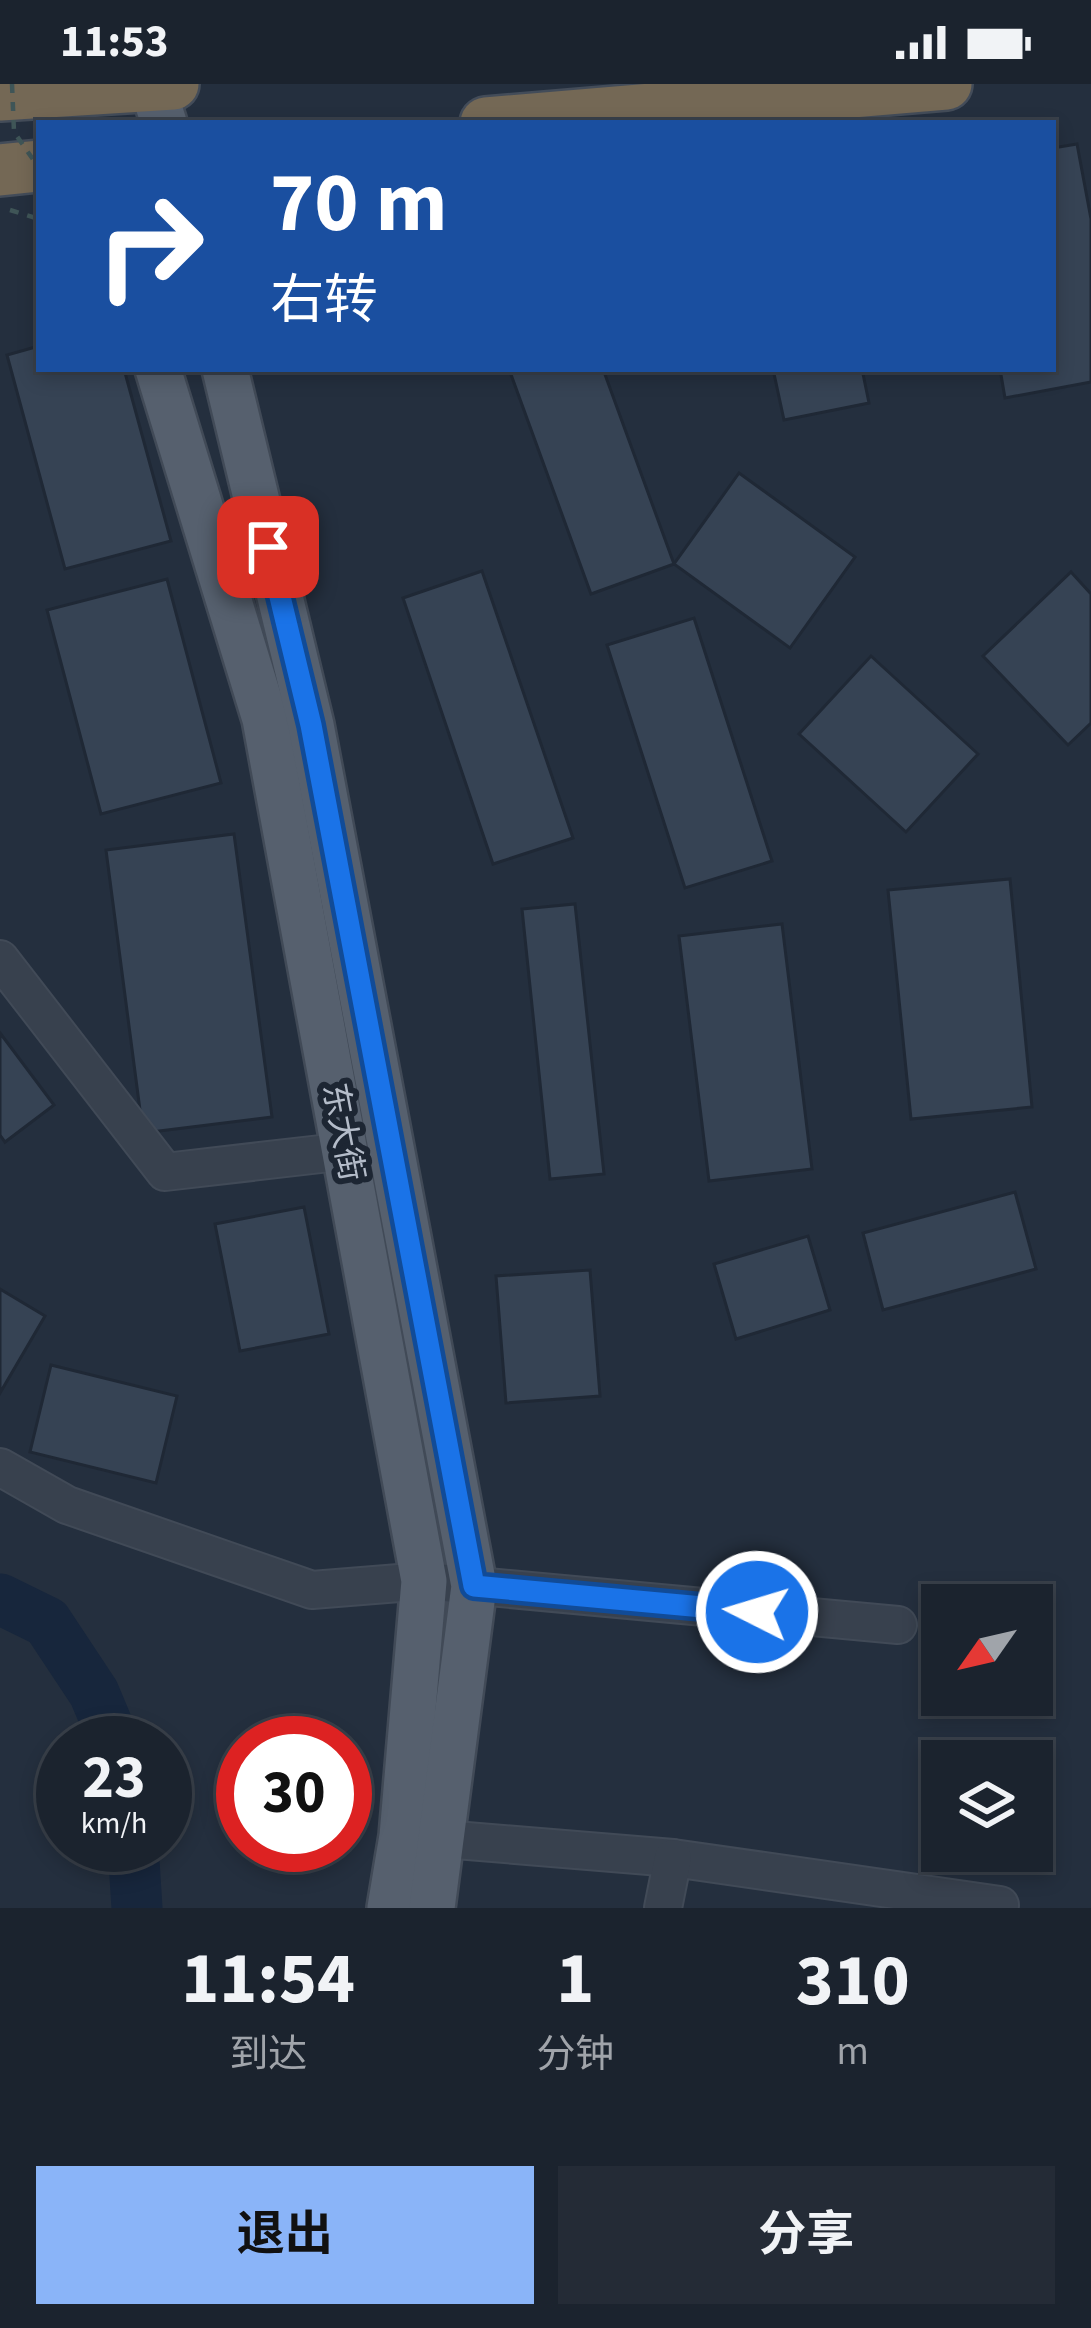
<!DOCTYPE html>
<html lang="zh">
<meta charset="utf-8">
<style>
:root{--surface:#1b232e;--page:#242b36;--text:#f1f3f6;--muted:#a0a4aa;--line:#39404a;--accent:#8ab4f8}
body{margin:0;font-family:"Source Sans 3","Noto Sans SC",sans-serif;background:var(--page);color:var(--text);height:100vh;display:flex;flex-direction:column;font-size:45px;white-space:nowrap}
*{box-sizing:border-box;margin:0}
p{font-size:39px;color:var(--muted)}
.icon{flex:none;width:66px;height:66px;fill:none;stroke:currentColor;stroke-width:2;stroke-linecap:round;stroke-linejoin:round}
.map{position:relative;height:1824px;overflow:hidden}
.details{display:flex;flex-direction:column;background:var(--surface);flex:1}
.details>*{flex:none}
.top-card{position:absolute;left:36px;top:36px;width:1020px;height:252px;border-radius:0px;box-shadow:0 6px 18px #0003,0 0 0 3px var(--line);background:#1a4fa0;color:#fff;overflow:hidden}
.needle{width:78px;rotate:236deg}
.tools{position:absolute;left:921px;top:1500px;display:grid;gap:24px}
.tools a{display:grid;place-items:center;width:132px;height:132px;border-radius:0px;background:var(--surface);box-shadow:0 6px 18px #0003,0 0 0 3px var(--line);font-size:60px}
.speed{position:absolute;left:36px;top:1632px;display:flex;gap:24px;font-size:60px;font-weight:700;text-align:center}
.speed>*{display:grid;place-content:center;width:156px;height:156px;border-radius:50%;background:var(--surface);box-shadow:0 6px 18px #0003,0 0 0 3px var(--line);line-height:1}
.speed small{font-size:30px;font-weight:400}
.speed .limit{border:18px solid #d22;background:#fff;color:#111}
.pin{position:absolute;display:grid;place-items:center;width:102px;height:102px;color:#fff;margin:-51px;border-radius:24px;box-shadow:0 6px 18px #0006}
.me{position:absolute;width:132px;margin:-66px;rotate:275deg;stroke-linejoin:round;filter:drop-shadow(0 0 9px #0008)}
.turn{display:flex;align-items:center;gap:42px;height:252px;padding:0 36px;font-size:54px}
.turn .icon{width:156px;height:156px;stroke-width:2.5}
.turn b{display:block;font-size:84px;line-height:102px}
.eta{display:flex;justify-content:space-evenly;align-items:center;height:204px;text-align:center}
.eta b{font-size:72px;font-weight:700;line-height:84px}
.cta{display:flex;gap:24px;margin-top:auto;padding:24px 36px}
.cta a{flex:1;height:138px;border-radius:0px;background:var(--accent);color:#111;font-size:48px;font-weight:700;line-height:138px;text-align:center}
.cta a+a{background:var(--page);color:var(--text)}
.status{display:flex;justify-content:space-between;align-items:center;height:84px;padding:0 60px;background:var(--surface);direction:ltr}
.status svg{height:33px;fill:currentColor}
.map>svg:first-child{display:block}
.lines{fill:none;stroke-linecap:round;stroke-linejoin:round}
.river{stroke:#17263c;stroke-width:51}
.building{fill:#364354;stroke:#1f2835;stroke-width:3}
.minor-casing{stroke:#414a57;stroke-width:40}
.major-casing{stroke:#414a57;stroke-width:50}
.highway-casing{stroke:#434c59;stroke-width:56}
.path{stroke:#3f5557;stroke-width:4.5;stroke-dasharray:9 9;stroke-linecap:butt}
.minor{stroke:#38414e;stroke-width:36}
.major{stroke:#56606e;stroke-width:45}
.highway{stroke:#746855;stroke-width:51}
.path-bridge{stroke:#3f5557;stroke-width:4.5;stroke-dasharray:9 9;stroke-linecap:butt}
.route-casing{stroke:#114b97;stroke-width:30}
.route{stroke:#1a73e8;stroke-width:21}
.labels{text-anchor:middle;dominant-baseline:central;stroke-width:12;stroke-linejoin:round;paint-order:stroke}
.street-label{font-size:33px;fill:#b4bcc9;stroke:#1d2633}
</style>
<div class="status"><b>11:53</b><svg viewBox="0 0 49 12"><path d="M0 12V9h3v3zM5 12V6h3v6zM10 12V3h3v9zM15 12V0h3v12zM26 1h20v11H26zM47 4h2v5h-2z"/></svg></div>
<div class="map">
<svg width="1091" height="1824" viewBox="0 0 1091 1824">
<rect width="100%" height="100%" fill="#242f3e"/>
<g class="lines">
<g class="river">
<path d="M0,1515L47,1538L94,1609L115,1659"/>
<path d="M133,1761L137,1824"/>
</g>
</g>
<g class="building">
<path d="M1077,60L1091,135V298L1005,314L1000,285H1053V64Z"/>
<path d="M39,262V285H124L171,457L65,485L7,271Z"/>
<path d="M509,285H603L674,480L591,510Z"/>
<path d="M773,285H862L869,319L784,336Z"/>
<path d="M739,389L855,473L790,564L674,480Z"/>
<path d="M482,487L573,754L493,780L403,514Z"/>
<path d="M1071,488L1091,510V639L1068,661L983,572Z"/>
<path d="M167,495L221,699L101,730L47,526Z"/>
<path d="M694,534L772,777L685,804L607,561Z"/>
<path d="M871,572L978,670L906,748L799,650Z"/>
<path d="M234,750L272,1033L143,1049L106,766Z"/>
<path d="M1010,795L1032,1023L911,1035L888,806Z"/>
<path d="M575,820L604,1090L550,1095L522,825Z"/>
<path d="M782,840L812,1085L709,1097L679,852Z"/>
<path d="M0,949L54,1021L5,1058L0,1051Z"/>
<path d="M1015,1108L1036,1185L883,1226L863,1149Z"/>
<path d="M304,1123L329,1250L240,1267L215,1140Z"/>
<path d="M808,1152L830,1226L736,1255L714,1180Z"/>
<path d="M590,1186L600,1312L506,1319L496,1192Z"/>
<path d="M0,1205L45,1232L0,1309Z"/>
<path d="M51,1281L177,1312L156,1399L30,1368Z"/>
</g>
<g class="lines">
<defs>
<g id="minor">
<path d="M0,875L165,1088L347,1067"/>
<path d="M0,1383L67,1421L312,1506L424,1497L898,1541"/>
<path d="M419,1753L673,1774L1000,1821L996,1824"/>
<path d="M663,1824L673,1774"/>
</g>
<g id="major">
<path d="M152,2L164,39"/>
<path d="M158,285L265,635L424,1497L402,1752L390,1824"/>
<path d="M225,285L311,641L474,1502L432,1824"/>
</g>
<g id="highway">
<path d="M0,11L173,0"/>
<path d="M486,39L946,0"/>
<path d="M0,86L39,82"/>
</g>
</defs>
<use href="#minor" class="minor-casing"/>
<use href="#major" class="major-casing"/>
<use href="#highway" class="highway-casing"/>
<path class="path" d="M10,126L39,135"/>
<use href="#minor" class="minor"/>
<use href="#major" class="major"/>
<use href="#highway" class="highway"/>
<path class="path-bridge" d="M12,0L14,48L39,84"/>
</g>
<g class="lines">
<defs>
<path id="route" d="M268,463L311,641L474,1502L757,1528"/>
</defs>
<use href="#route" class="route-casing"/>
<use href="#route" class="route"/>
</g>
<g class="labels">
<g class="street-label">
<text transform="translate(343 1048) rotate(79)">东大街</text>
</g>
</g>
</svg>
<div class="tools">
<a><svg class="needle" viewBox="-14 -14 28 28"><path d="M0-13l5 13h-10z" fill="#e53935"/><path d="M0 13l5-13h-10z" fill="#a0a4aa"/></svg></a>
<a><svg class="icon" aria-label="layers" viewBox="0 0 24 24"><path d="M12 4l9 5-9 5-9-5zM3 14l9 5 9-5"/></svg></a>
</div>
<div class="speed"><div>23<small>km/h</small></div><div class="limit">30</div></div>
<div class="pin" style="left:268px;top:463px;background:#d93025"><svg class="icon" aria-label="arrive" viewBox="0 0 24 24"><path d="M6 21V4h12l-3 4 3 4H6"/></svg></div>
<svg class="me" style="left:757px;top:1528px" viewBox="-20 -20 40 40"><circle r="17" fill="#1a73e8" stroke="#fff" stroke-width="3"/><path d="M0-11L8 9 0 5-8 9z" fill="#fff"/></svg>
<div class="top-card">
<div class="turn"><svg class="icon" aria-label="right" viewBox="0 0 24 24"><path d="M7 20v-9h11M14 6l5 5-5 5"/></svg><div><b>70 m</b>右转</div></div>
</div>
</div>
<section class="details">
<div class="eta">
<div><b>11:54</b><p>到达</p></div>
<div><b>1</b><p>分钟</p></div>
<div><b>310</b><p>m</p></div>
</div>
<div class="cta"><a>退出</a><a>分享</a></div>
</section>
